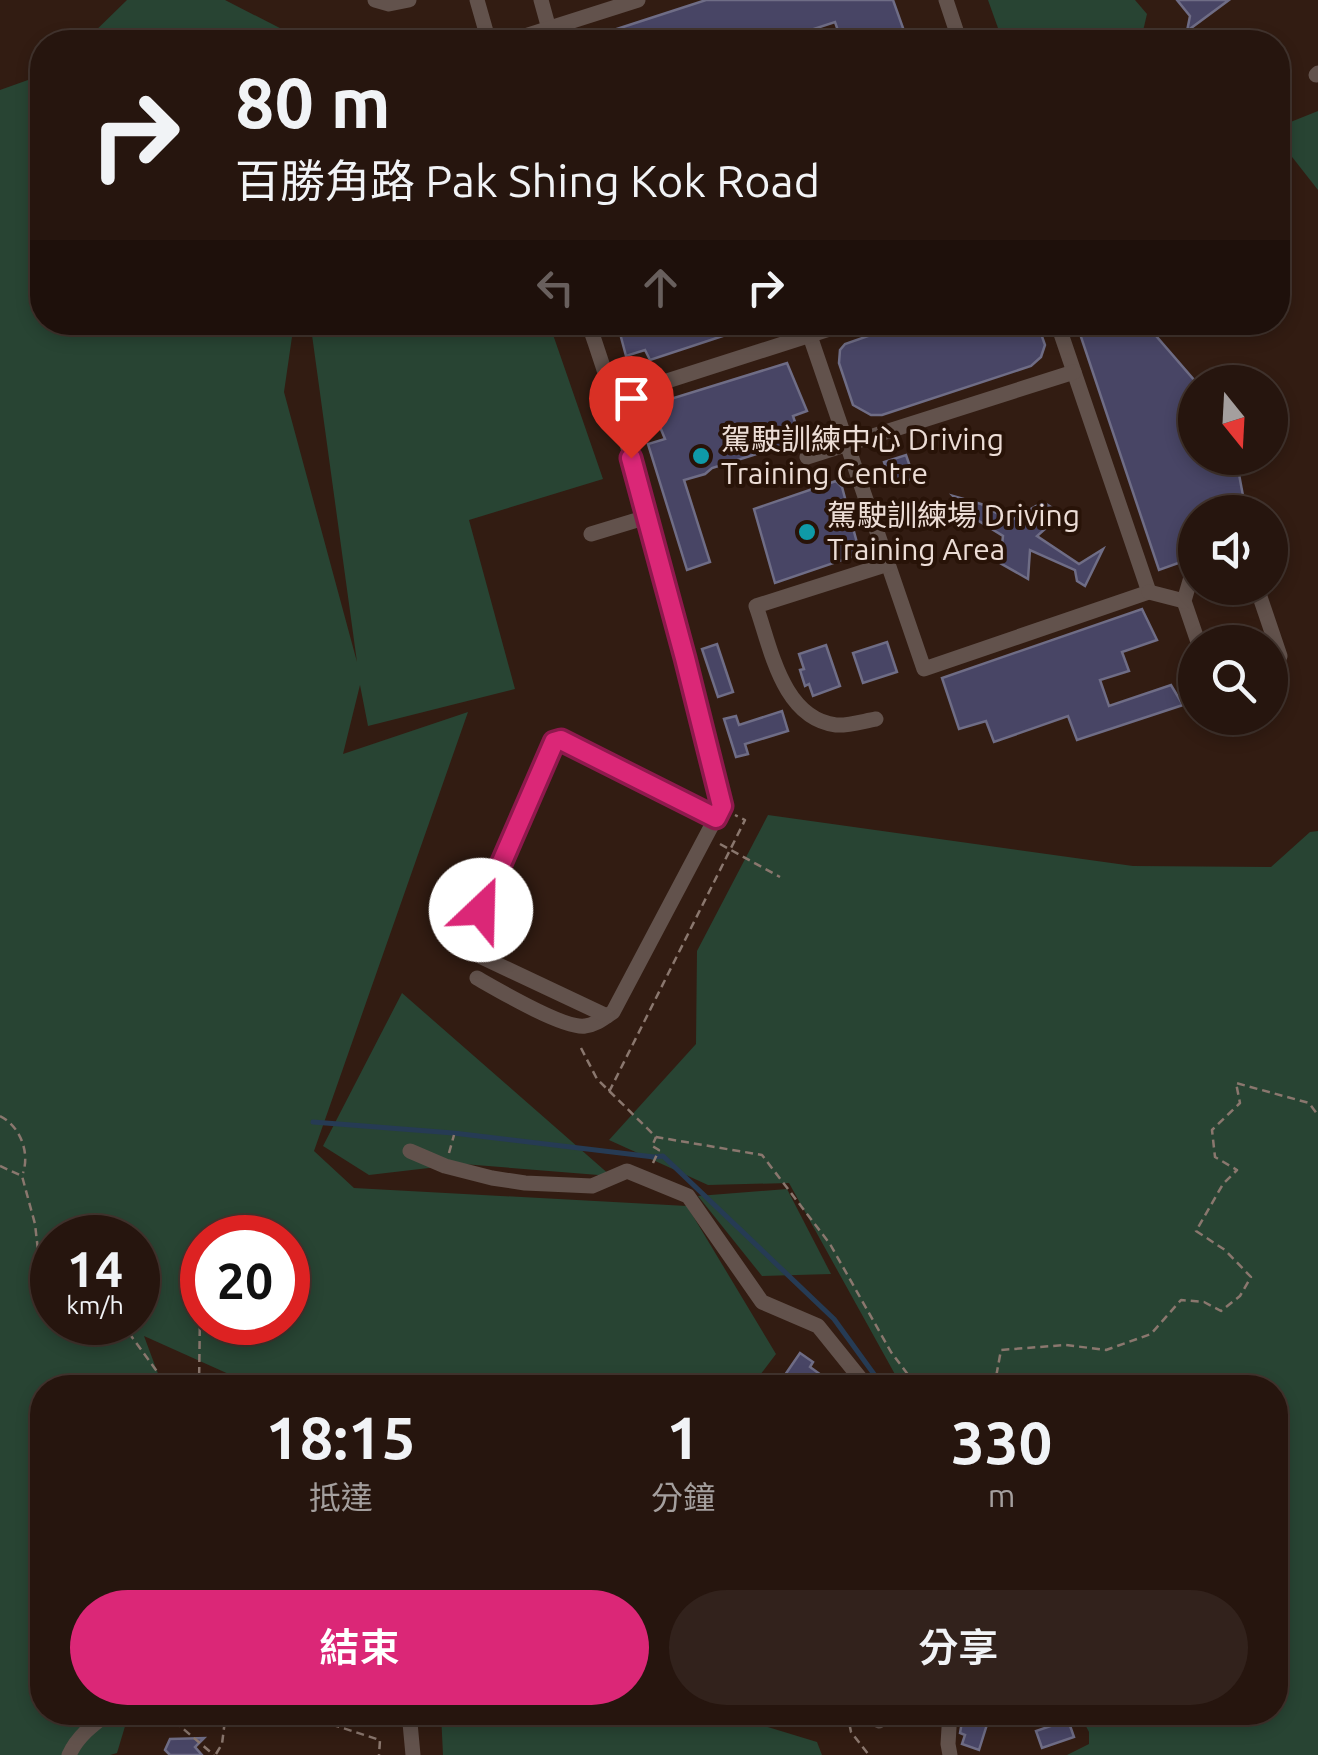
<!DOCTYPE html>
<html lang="zh-TW">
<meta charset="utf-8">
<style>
:root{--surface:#26150e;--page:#32221c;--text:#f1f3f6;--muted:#a49f9e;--line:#42342e;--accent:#db2777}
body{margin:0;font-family:Ubuntu,"Noto Sans TC",sans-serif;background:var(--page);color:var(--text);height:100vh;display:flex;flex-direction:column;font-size:38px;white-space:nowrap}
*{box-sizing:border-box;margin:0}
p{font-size:32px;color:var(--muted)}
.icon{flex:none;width:55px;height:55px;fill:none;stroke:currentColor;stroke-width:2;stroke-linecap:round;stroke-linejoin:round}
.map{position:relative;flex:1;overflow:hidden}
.panel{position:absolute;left:30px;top:1375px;width:1258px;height:350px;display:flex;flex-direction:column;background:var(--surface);border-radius:40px;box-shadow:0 5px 15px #0003,0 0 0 2px var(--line)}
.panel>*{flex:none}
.guide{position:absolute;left:30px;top:30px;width:1260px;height:305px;border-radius:40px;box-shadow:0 5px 15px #0003,0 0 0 2px var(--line);background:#26150e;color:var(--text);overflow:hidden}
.needle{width:65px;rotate:162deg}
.buttons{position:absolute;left:1178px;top:365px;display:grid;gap:20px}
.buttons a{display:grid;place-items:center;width:110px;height:110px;border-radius:50%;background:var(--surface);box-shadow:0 5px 15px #0003,0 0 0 2px var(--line);font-size:50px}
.speed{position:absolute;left:30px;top:1215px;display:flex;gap:20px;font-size:50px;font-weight:700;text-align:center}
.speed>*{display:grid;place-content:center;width:130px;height:130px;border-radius:50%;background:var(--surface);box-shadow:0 5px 15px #0003,0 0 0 2px var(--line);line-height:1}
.speed small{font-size:25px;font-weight:400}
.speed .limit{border:15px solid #d22;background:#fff;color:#111}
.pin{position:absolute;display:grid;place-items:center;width:85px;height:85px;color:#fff;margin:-102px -42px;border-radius:50% 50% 50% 0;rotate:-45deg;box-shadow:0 0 10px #0007}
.pin .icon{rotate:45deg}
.me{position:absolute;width:110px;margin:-55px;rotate:24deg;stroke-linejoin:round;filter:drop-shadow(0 0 8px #0008)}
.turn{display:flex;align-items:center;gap:35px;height:210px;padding:0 40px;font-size:45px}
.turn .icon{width:130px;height:130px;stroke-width:2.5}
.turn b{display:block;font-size:70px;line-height:85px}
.lanes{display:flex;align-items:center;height:95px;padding:0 40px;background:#0003;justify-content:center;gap:50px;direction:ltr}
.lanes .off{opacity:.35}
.eta{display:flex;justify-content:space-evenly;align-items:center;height:170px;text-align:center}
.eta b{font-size:60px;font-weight:600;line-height:70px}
.cta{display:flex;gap:20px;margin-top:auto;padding:20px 40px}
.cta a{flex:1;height:115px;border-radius:60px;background:var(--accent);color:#fff;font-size:40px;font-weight:600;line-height:115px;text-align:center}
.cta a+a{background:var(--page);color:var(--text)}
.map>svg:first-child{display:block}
.green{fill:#284433;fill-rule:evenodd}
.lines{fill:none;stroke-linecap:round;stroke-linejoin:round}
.stream{stroke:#263b54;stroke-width:5}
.building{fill:#484565;stroke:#6f6d86;stroke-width:2.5}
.path{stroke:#8a776e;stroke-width:2.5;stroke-dasharray:8 5;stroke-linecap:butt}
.minor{stroke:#62524c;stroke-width:15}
.route-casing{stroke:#8e194d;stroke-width:25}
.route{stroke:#db2777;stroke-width:18}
.culture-dot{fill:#0f9aa8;stroke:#281308;stroke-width:4}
.labels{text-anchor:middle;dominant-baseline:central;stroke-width:8;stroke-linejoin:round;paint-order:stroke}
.poi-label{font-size:30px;fill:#ecddd6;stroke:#281308;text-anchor:start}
</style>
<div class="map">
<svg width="1318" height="1755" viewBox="0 0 1318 1755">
<rect width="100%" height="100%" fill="#321c12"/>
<g class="green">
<path d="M127,0H225L307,42H84Z"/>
<path d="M988,0H1135L1147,14L1143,31L1126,42H1003Z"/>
<path d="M42,75V322L294,323L284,392L357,662L312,335L402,322L549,323L603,479L469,520L515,689L368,726L360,685L343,754L468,712L314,1151L354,1188L687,1206L776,1354L751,1387L260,1388L144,1336L163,1387L42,1388V1712L129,1713L117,1753L110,1755H0V90ZM52,1238H138V1322H52ZM202,1238H288V1322H202Z"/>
<path d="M1318,111V190L1278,139V127Z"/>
<path d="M768,815L1133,866L1271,867L1310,832L1318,831V1755H1067L1089,1744V1732L1079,1713L1275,1712V1388L902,1387L789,1183L708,1185L609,1140L696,1044L697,951Z"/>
<path d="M402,993L611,1176L463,1164L369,1175L323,1146Z"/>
<path d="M787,1189L831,1274L762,1276L698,1196Z"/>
<path d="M441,1713H738L745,1720L817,1742L822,1755H443Z"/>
</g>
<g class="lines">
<path class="stream" d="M313,1122L453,1133L654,1157L663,1156L834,1319L884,1388"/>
</g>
<g class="building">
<path d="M706,0H893L908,42H842L835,22L774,42H583V40Z"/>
<path d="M1177,0H1229L1187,31L1190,16Z"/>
<path d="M617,322H721L726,335L650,360L645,350L626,356Z"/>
<path d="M908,322H1037L1045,345L1041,357L1031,366L882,415H871L853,405L839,363L840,350L845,344Z"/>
<path d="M1076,322H1144L1195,381V458H1236L1246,512H1195V557L1159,570Z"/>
<path d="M787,363L807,411L793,416L801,440L712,468L705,474L684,480L710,562L687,570L648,444L665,439L651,405Z"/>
<path d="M906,455L914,478L892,485L884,462Z"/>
<path d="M836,481L842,487L860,554L775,583L754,509Z"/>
<path d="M953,496L981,504L1010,521L1043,502L1062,514L1037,536L1079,564L1103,549L1085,586L1077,581L1075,570L1030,550L1028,579L1000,563L1003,536L974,518Z"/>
<path d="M1142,609L1157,640L1122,652L1129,671L1100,680L1109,706L1171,685L1183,705L1077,740L1068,716L994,742L986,721L959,729L942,678Z"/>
<path d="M887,642L897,672L863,683L853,653Z"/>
<path d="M717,644L733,692L718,697L702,649Z"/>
<path d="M826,645L840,686L813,696L809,684L805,686L800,670L804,669L799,654Z"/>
<path d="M782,711L788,731L745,744L748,754L736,757L724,719L736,716L739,725Z"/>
<path d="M800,1353L813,1362L810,1367L839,1388H776Z"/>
<path d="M892,1712H939L938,1722L916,1725L891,1721Z"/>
<path d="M974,1713L989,1718L979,1750L962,1744L965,1735L960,1733L963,1716L973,1719Z"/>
<path d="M1068,1720L1074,1737L1042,1748L1036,1731Z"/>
<path d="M204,1738L195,1747L202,1755H170L165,1750L170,1739Z"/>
</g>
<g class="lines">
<g class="path">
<path d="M777,41L778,42"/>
<path d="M720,844L780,877"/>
<path d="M581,1048L597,1079L656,1137L762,1155L830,1244L891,1352L918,1388"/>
<path d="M608,1090H610L745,820L735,815"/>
<path d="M0,1116C20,1126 30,1152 23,1173"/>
<path d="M449,1153L454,1135"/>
<path d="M653,1163L659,1150L652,1146L656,1137"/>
<path d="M0,1166L22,1176L35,1224L40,1268L52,1277"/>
<path d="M121,1322L169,1388"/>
<path d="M199,1388L200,1310"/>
<path d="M994,1388L1001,1350L1066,1345L1106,1350L1151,1334L1181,1300L1204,1302L1221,1311L1240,1296L1251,1277L1225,1250L1196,1231L1223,1184L1237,1170L1215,1157L1212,1130L1240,1103L1236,1083L1309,1103L1318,1115"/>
<path d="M309,1712L324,1722L380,1740L379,1755"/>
<path d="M847,1712L851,1732L869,1755"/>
<path d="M174,1721L214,1755"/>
<path d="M216,1754L222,1744L226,1712"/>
</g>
<g class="minor">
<path d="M375,0L389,4L409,0"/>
<path d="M477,0L489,42"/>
<path d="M541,0L549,29"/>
<path d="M946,0L960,42"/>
<path d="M506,42L638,0"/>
<path d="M1316,75L1318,73"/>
<path d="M810,336L924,669L1149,592L1057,322"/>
<path d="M614,398L851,322"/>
<path d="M807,457L1074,372"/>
<path d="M591,534L647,517"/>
<path d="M1195,576L1191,577L1184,601L1198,642"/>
<path d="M1257,588L1280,656L1270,681"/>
<path d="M1149,592L1184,601"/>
<path d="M876,719C864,721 848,726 836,725C782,718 771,648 756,606L888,564"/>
<path d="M477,978C498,990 564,1029 585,1026C596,1025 604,1018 613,1012L722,806C680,644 643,480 588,322"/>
<path d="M607,1016L471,952L466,943L555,741L561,739L716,819"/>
<path d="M410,1151L445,1166L492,1178L525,1183L592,1186L627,1171L688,1196L762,1302L818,1326L868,1388"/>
<path d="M161,1712L162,1713"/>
<path d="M409,1712L413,1755"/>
<path d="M950,1712L948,1744L950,1755"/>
<path d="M879,1721L881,1712"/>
<path d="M69,1755C77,1737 93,1724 110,1712"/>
</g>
</g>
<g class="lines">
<defs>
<path id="route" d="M481,910L554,742L561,740L716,818L722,806L685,658L631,458"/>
</defs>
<use href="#route" class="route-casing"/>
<use href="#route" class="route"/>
</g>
<g class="culture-dot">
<circle cx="701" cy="456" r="10"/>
<circle cx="807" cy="532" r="10"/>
</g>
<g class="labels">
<g class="poi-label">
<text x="721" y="439">駕駛訓練中心 Driving<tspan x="721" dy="34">Training Centre</tspan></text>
<text x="827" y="515">駕駛訓練場 Driving<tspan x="827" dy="34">Training Area</tspan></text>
</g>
</g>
</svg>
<div class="buttons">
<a><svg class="needle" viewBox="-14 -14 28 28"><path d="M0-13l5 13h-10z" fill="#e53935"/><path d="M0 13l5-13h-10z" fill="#a49f9e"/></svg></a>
<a><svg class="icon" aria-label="sound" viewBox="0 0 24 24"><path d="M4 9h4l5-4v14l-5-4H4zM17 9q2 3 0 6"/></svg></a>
<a><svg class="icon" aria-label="search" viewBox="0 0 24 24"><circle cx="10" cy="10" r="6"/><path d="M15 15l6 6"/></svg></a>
</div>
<div class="speed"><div>14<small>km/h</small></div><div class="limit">20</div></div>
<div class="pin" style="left:631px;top:458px;background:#d93025"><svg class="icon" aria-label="arrive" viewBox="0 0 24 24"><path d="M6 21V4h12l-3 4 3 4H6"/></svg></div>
<svg class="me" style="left:481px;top:910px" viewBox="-20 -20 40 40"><circle r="19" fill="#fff"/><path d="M0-13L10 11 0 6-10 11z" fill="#db2777"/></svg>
<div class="guide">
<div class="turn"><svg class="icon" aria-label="right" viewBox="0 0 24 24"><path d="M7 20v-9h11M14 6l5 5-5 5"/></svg><div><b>80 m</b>百勝角路 Pak Shing Kok Road</div></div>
<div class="lanes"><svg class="icon off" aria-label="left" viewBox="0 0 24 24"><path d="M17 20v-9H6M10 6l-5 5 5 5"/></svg><svg class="icon off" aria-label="ahead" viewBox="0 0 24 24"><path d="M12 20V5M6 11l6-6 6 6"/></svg><svg class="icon" aria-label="right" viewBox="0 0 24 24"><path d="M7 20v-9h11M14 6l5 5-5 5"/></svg></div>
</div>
<section class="panel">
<div class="eta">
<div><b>18:15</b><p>抵達</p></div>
<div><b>1</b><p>分鐘</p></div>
<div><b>330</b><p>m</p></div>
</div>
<div class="cta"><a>結束</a><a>分享</a></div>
</section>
</div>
